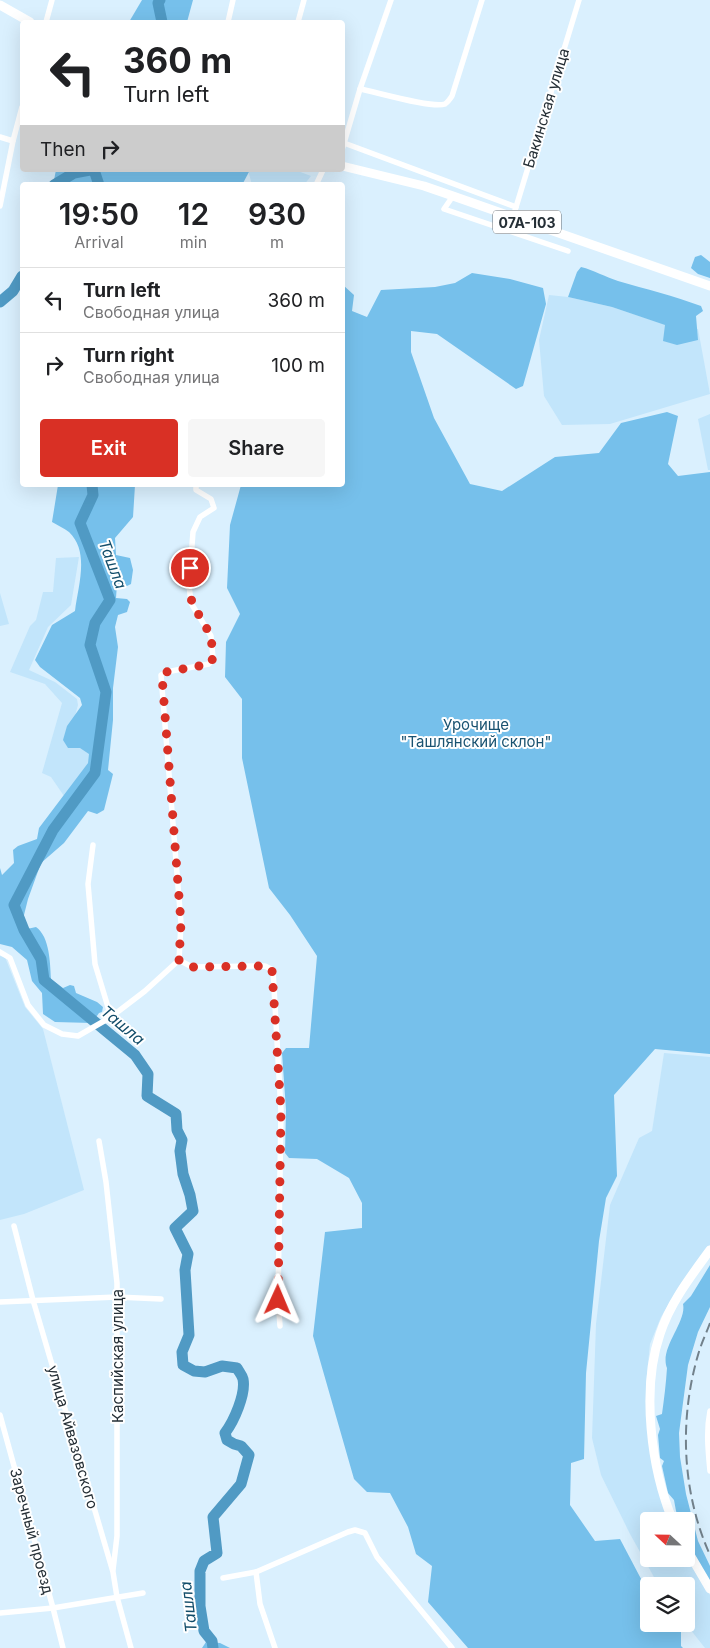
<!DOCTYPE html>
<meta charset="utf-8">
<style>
:root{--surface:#fff;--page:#f6f6f6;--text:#202124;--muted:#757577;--line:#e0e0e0;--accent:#d93025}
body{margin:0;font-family:Inter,sans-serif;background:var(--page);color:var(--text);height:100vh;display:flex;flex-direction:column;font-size:19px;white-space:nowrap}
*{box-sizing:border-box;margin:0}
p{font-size:16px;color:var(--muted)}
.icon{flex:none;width:28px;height:28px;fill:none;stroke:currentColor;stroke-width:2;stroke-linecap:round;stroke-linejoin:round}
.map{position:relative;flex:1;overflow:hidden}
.side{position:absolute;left:20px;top:182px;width:325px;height:305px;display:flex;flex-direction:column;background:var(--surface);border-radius:5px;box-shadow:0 5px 20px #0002}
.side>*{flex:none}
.guide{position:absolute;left:20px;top:20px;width:325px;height:152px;border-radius:5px;box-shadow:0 5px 20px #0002;background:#fff;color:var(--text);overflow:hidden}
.needle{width:32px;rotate:292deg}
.fabs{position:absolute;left:640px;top:1512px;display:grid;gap:10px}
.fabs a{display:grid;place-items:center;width:55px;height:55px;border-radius:5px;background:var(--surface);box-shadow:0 5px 20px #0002;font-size:25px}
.pin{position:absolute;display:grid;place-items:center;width:42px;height:42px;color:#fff;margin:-21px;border:2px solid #fff;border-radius:50%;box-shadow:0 1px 5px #0007}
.me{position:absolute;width:55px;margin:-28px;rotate:1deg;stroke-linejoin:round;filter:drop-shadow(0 0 4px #0008)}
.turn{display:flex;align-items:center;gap:18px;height:105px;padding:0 20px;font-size:22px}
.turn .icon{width:65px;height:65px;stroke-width:2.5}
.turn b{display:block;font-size:35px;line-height:42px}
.then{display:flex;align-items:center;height:48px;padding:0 20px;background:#0003;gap:10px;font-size:19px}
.eta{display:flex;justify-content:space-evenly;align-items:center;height:85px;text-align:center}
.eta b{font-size:30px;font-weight:600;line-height:35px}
.cta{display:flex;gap:10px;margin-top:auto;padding:10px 20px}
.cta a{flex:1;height:58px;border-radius:5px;background:var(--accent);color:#fff;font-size:20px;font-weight:600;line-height:58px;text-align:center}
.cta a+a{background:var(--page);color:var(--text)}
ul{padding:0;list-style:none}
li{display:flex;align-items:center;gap:15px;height:65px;padding:0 20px;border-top:1px solid var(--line)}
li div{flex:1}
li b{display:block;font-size:19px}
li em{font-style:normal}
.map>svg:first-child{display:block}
.built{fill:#c2e5fb}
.forest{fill:#76c0eb}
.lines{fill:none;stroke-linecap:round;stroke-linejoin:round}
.river{stroke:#509ac4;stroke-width:11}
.minor{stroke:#fff;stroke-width:5.5}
.secondary{stroke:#fff;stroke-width:9}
.primary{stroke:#fff;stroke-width:9}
.rail{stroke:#72818b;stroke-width:2;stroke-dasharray:10 5;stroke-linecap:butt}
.route{stroke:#d93025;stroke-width:9;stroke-dasharray:0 16.2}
.labels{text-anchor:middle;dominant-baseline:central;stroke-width:4;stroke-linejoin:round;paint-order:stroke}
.shield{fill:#fff;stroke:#666d72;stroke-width:1}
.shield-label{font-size:14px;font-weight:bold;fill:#252f36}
.street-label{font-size:15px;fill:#252f36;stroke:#fff}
.park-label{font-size:15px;fill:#1a5371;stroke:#fff}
.water-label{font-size:16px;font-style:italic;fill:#124d6a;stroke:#fff}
</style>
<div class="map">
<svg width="710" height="1648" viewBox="0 0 710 1648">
<rect width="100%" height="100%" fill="#daf0fe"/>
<g class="built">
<path d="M248,170H295L311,176L304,185H252Z"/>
<path d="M549,295L568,297L612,307L666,325L698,329L710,394L610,424L562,425L544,396L539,340Z"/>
<path d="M710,414V470H708L698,419Z"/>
<path d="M79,557L71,605L48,627L29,670L55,682L77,699L78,705L68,742L91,753L88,763L64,796L51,777L42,773L62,703L45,684L10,672L30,626L36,620L43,592H53L56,558Z"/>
<path d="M0,593L9,624L0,626Z"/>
<path d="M0,956L5,957L25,1007L43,1029L84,1190L24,1214L0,1220Z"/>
<path d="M664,1053L710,1057V1245L680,1285L661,1317L650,1344L646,1384L651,1459L663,1508L669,1521H649V1559H686V1556L710,1595V1648H705L686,1624V1586H659L630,1534L601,1475L592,1438L596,1324L610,1205L639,1138L652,1131Z"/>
</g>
<g class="forest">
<path d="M142,0H193L187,22H129Z"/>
<path d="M56,170H250L242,185H53Z"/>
<path d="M701,255L710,262V278L698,274L691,268L695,257Z"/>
<path d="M581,267C594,270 605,277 618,281C646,289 674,296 701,306L703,311L696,316L698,340L677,345L663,341L665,325L612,307L568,297L577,272Z"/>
<path d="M472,273L510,279L543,288L546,304L523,386L516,389L437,334L411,331V352L434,418L470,484L502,491L555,457L599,453L621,423L667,412L678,416L668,464L678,476L710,472V1054L655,1049L614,1095L617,1176L606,1198L599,1241L586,1373L584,1459L571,1463L570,1505L595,1541L620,1539L649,1594V1624H681V1646L683,1648H468L428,1602L432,1566L416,1554L408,1527L390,1493L367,1492L354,1479L313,1336L325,1232L362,1228V1203L349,1178L317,1159L289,1158L285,1153L286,1110L282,1053L286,1048H309L317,956L290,915L269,888L242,758V699L225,677L226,642L240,614L227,588L230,525L241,485H342L343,285L354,295L352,311L367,317L381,290L435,287L455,283Z"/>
<path d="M58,485H135L133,517L115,538L116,555L130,558L133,570L131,584L127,586L117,584L116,598L127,599L130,602L127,612L118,615L115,627L118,647L113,688V720L108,770L113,774L104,810L97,814L88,811L64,843L41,863L28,899L23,919L27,929L36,927C50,937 50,963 51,979L63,988L70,985L74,986L76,993L97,1002L103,1007L102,1012L99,1013L92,1023L55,1022L43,1014L42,993L32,981L27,960L12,947L0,944V868L2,875L14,863L13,850L18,846L37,839L39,828L88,763L89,754L80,748H68L63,740L67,726L82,705L80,698L40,667L35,660L52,625L75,611C78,586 90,552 69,532C64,528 57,525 52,522Z"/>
<path d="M710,1265V1307L698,1332L688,1365L679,1433L680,1457L686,1494L698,1541L710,1566V1582L694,1557L695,1552L686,1535V1521H680L676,1511L674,1500L668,1493L662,1466L664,1461L660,1458L658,1435L660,1429L656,1416L662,1414C664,1399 666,1384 667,1368C659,1348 687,1322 683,1304L691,1296Z"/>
<path d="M206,1642L220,1643L230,1648H202Z"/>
</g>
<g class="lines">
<g class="river">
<path d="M160,0L158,3L162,22"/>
<path d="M94,170L99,185"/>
<path d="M54,185L74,173L90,170"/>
<path d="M0,302L13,291L22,276"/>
<path d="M92,485L93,495L80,523L110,600L95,623L90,645L106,692L95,773L53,830L14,905L24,930L41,959L44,980L135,1055L148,1074L147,1096L176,1114L177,1130L182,1140L180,1151L183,1174L190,1195L193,1211L175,1228L188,1254L185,1270L189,1335L182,1352L183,1365L194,1371L205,1372L222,1366L237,1368C239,1372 242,1375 243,1379C246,1394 234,1421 225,1433L227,1440L234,1444L241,1446L249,1455L241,1484L213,1517L217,1553L204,1561L200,1571V1606L204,1631L212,1641L213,1648"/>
</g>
<g class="minor">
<path d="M46,22L52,0"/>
<path d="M228,22L233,0"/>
<path d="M298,22L304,0"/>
<path d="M360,89C376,92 433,109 445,104C448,102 450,99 452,96L482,0"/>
<path d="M0,137L13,141"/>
<path d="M344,143L516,207"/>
<path d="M342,150L360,89L391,0"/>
<path d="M316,185L323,170"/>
<path d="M453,196L444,209L568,251"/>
<path d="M0,206L13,141L22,107"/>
<path d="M513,217L579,0"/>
<path d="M196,485V490L211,499L214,508L200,517L193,532L189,585L191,603L211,636L213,658L209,664L166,672L161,675L181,923L179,960L192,967L265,966L273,970L281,1111L278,1300L280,1326"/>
<path d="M93,845L88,884L95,964L111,1017"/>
<path d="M0,952L10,958L28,1005L44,1025L62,1034L78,1036L111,1017L145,991L179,960"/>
<path d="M99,1141L106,1182L117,1283V1536L113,1570"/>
<path d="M14,1226L33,1300L113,1572L117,1597L131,1648"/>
<path d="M0,1302L117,1297L161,1299"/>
<path d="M710,1411C706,1431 708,1450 710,1471"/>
<path d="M0,1415L53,1608L63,1648"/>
<path d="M256,1572L260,1604L275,1648"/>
<path d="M223,1578L256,1572L348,1532L355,1530L365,1533L377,1557L452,1648"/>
<path d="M0,1613L53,1608L143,1593"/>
</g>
<g class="secondary">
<path d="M673,1521C651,1469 641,1389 660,1334C670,1303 691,1276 710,1250"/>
<path d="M686,1548L710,1589"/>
</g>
<g class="primary">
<path d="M0,5L30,22"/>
<path d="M342,166L424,186L453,196L710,286"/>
</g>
<path class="rail" d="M710,1323C706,1334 701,1344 698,1355C679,1420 682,1493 710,1555"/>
</g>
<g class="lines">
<path class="route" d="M190,568L189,585L192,603L211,636L213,658L210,664L166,672L162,676L181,923L179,960L192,967L265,966L272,970L281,1111L278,1300"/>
</g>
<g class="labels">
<rect class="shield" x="493" y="210.5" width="68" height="23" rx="4"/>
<g class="shield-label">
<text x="527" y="222">07А-103</text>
</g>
<g class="street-label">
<text transform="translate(546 108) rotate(-73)">Бакинская улица</text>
<text transform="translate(117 1356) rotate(-90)">Каспийская улица</text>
<text transform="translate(73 1437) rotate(74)">улица Айвазовского</text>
<text transform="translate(32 1531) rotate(75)">Заречный проезд</text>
</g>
<g class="park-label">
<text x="476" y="724">Урочище<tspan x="476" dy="17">"Ташлянский склон"</tspan></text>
</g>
<g class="water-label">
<text transform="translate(113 564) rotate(69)">Ташла</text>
<text transform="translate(123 1025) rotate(40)">Ташла</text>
<text transform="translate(188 1607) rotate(-97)">Ташла</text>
</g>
</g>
</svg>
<div class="fabs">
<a><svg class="needle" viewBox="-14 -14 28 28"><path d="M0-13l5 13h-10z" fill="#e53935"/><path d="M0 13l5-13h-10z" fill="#757577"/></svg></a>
<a><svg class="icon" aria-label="layers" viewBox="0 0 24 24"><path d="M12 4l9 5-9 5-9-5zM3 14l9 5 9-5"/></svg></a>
</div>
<div class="pin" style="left:190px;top:568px;background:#d93025"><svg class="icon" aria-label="arrive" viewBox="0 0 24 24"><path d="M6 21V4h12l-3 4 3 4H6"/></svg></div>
<svg class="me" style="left:278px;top:1300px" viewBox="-20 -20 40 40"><path d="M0-17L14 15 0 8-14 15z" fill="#d93025" stroke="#fff" stroke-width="4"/></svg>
<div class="guide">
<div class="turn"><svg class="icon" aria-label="left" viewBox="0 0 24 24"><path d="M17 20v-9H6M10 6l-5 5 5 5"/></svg><div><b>360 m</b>Turn left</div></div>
<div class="then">Then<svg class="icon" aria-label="right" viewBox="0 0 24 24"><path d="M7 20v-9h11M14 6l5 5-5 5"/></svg></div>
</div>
<section class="side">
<div class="eta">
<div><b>19:50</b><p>Arrival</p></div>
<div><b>12</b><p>min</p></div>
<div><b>930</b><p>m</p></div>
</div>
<ul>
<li><svg class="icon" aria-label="left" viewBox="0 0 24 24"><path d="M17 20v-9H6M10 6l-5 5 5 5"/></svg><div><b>Turn left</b><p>Свободная улица</p></div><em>360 m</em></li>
<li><svg class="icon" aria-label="right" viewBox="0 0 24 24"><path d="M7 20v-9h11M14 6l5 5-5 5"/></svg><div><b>Turn right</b><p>Свободная улица</p></div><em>100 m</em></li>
</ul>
<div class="cta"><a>Exit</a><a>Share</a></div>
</section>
</div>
